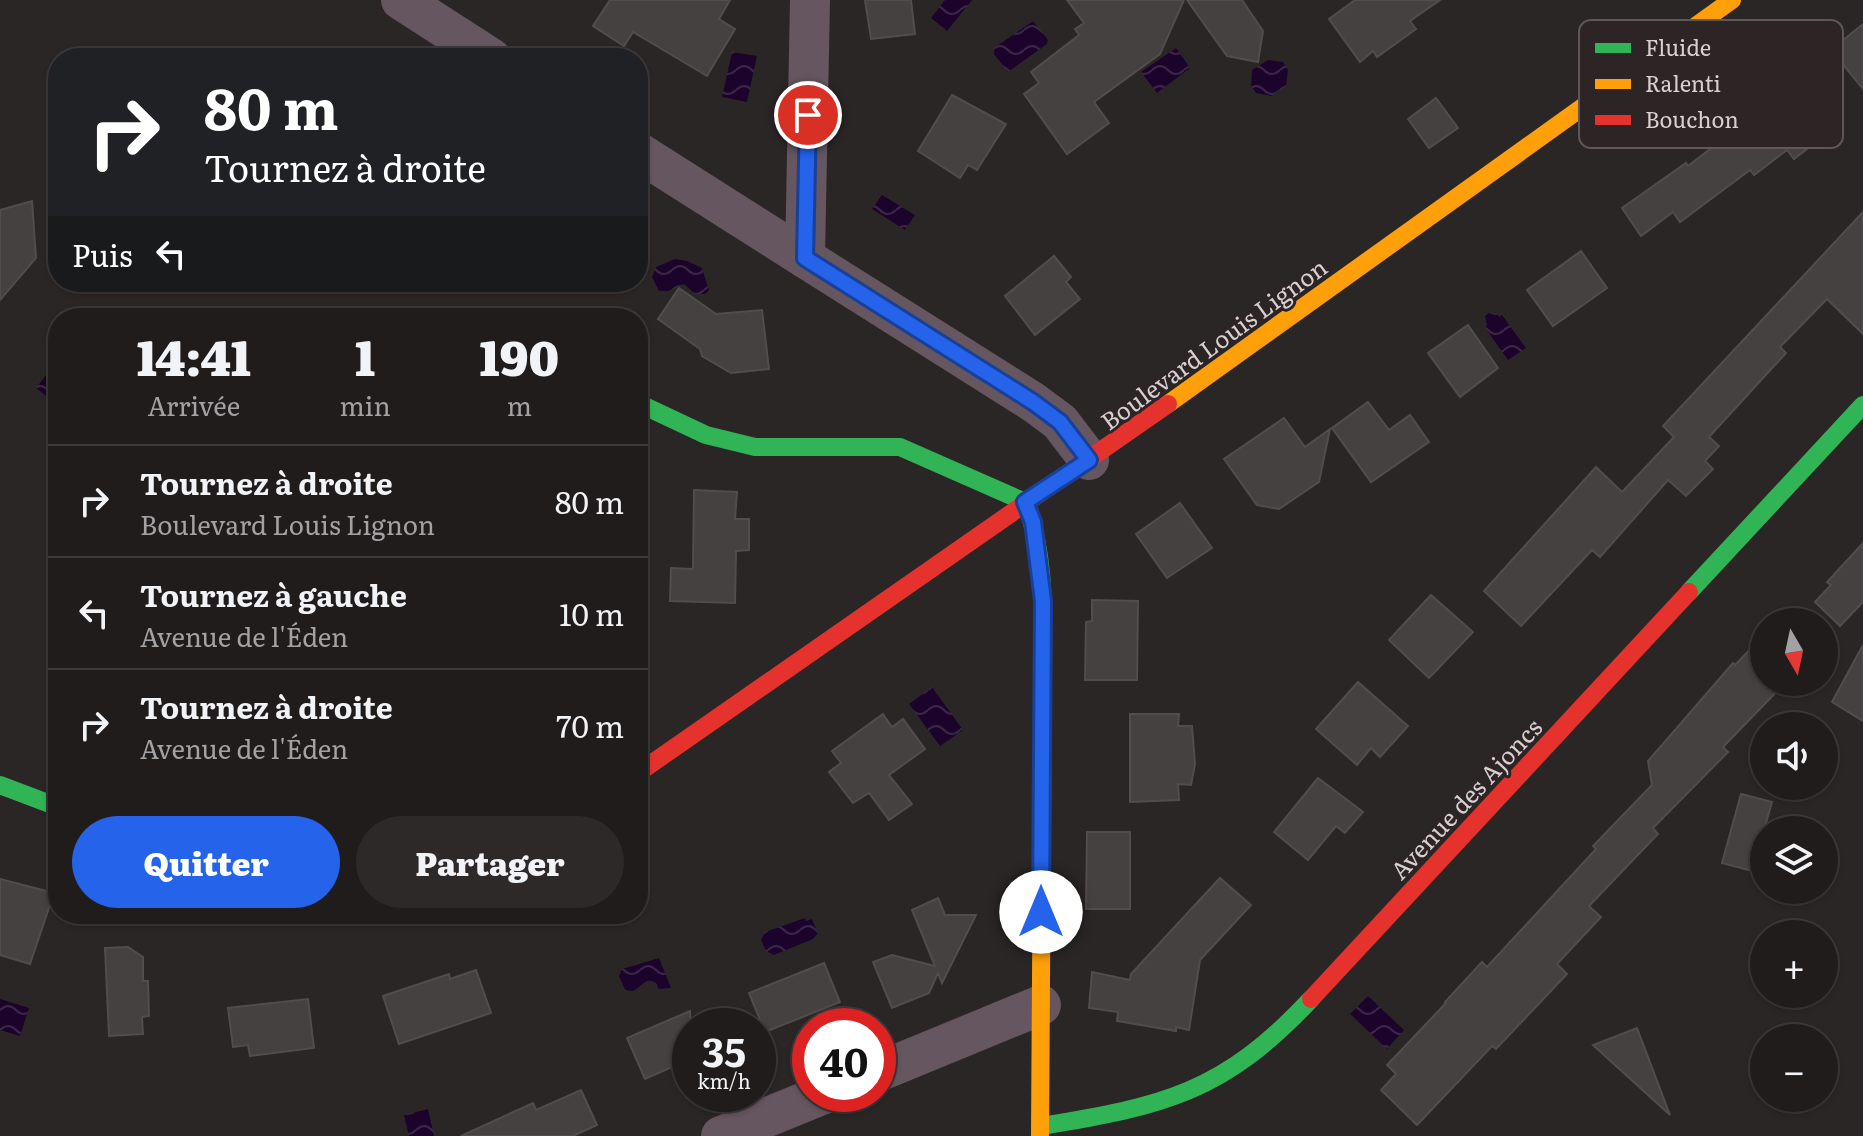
<!DOCTYPE html>
<html lang="fr">
<meta charset="utf-8">
<style>
:root{--surface:#201c1c;--page:#2d2929;--text:#f1f3f6;--muted:#a2a1a3;--line:#3d3a3b;--accent:#2563eb}
body{margin:0;font-family:Literata,serif;background:var(--page);color:var(--text);height:100vh;display:flex;flex-direction:column;font-size:30px;white-space:nowrap}
*{box-sizing:border-box;margin:0}
p{font-size:26px;color:var(--muted)}
.icon{flex:none;width:44px;height:44px;fill:none;stroke:currentColor;stroke-width:2;stroke-linecap:round;stroke-linejoin:round}
.map{position:relative;flex:1;overflow:hidden}
.drawer{position:absolute;left:48px;top:308px;width:600px;height:616px;display:flex;flex-direction:column;background:var(--surface);border-radius:32px;box-shadow:0 2px 6px #0004,0 0 0 2px var(--line)}
.drawer>*{flex:none}
.top-card{position:absolute;left:48px;top:48px;width:600px;height:244px;border-radius:32px;box-shadow:0 2px 6px #0004,0 0 0 2px var(--line);background:#202124;color:#fff;overflow:hidden}
.needle{width:52px;rotate:171deg}
.controls{position:absolute;left:1750px;top:608px;display:grid;gap:16px}
.controls a{display:grid;place-items:center;width:88px;height:88px;border-radius:50%;background:var(--surface);box-shadow:0 2px 6px #0004,0 0 0 2px var(--line);font-size:40px}
.speed{position:absolute;left:672px;top:1008px;display:flex;gap:16px;font-size:40px;font-weight:700;text-align:center}
.speed>*{display:grid;place-content:center;width:104px;height:104px;border-radius:50%;background:var(--surface);box-shadow:0 2px 6px #0004,0 0 0 2px var(--line);line-height:1}
.speed small{font-size:20px;font-weight:400}
.speed .limit{border:12px solid #d22;background:#fff;color:#111}
.pin{position:absolute;display:grid;place-items:center;width:68px;height:68px;color:#fff;margin:-34px;border:4px solid #fff;border-radius:50%;box-shadow:0 2px 8px #0007}
.me{position:absolute;width:88px;margin:-44px;rotate:0deg;stroke-linejoin:round;filter:drop-shadow(0 0 6px #0008)}
.turn{display:flex;align-items:center;gap:28px;height:168px;padding:0 24px;font-size:36px}
.turn .icon{width:104px;height:104px;stroke-width:2.5}
.turn b{display:block;font-size:56px;line-height:68px}
.then{display:flex;align-items:center;height:76px;padding:0 24px;background:#0003;gap:16px;font-size:30px}
.eta{display:flex;justify-content:space-evenly;align-items:center;height:136px;text-align:center}
.eta b{font-size:48px;font-weight:800;line-height:56px}
.button{display:flex;gap:16px;margin-top:auto;padding:16px 24px}
.button a{flex:1;height:92px;border-radius:48px;background:var(--accent);color:#fff;font-size:32px;font-weight:800;line-height:92px;text-align:center}
.button a+a{background:var(--page);color:var(--text)}
ul{padding:0;list-style:none}
li{display:flex;align-items:center;gap:24px;height:112px;padding:0 24px;border-top:2px solid var(--line)}
li div{flex:1}
li b{display:block;font-size:30px}
li em{font-style:normal}
.map>svg:first-child{display:block}
.water{fill:url(#water-waves)}
.building{fill:#454140;stroke:#514d4c;stroke-width:2}
.lines{fill:none;stroke-linecap:round;stroke-linejoin:round}
.street{stroke:#65565f;stroke-width:40}
.fast{stroke:#30b455;stroke-width:18}
.slow{stroke:#ff9f0a;stroke-width:18}
.jam{stroke:#e5322d;stroke-width:18}
.route-casing{stroke:#184099;stroke-width:20}
.route{stroke:#2563eb;stroke-width:14}
.labels{text-anchor:middle;dominant-baseline:central;stroke-width:6;stroke-linejoin:round;paint-order:stroke}
.street-label{font-size:24px;fill:#d6d0d0;stroke:#2d2425}
.key{fill:#2d2425;stroke:#605858;stroke-width:2}
.key-label{font-size:22px;fill:#d6d0d0}
</style>
<div class="map">
<svg width="1863" height="1136" viewBox="0 0 1863 1136">
<defs>
<pattern id="water-waves" width="16" height="10" patternUnits="userSpaceOnUse" patternTransform="scale(2)"><rect width="16" height="10" fill="#1c032b"/><path d="M0 5q4-4 8 0t8 0" fill="none" stroke="#3c2749"/></pattern>
</defs>
<rect width="100%" height="100%" fill="#2b2626"/>
<g class="water">
<path d="M945,0H972L947,31L931,18Z"/>
<path d="M1033,21L1048,40L1047,44L1008,72L994,54V48Z"/>
<path d="M1176,48L1190,68L1157,93L1141,72Z"/>
<path d="M732,52L757,56L747,102L722,97Z"/>
<path d="M1268,60L1283,62L1288,70L1286,86L1271,96L1256,93L1251,86L1252,70Z"/>
<path d="M882,195L915,215L905,230L872,209Z"/>
<path d="M675,259L687,261L702,268L709,290L705,294H695L684,284L668,291H659L652,277L656,267Z"/>
<path d="M1489,313L1497,314L1499,317L1502,315L1526,348L1508,360L1485,328L1487,325L1485,316Z"/>
<path d="M58,360V389L50,399L36,388Z"/>
<path d="M932,687L963,730L940,746L909,704Z"/>
<path d="M805,918L806,921L812,919L818,933L813,939L774,955L766,951L761,940L765,932Z"/>
<path d="M659,958L671,988L658,989L657,984C646,975 642,987 633,991L625,990L619,976L622,969Z"/>
<path d="M1368,996L1404,1030L1387,1049L1350,1014Z"/>
<path d="M0,999L29,1008L20,1036L0,1030Z"/>
<path d="M428,1109L434,1136H409L404,1115Z"/>
</g>
<g class="building">
<path d="M610,0H730L719,19L735,29L707,76L633,32L624,46L593,26Z"/>
<path d="M865,0H911L915,34L871,39Z"/>
<path d="M1067,0H1184L1160,54L1094,102L1109,123L1067,154L1024,94L1039,83L1031,72L1079,35L1075,29L1084,23Z"/>
<path d="M1187,0H1242L1263,31L1258,62L1227,56Z"/>
<path d="M1355,0H1440L1410,21L1416,29L1377,57L1373,51L1360,62L1329,19Z"/>
<path d="M1863,24V89L1831,50Z"/>
<path d="M1790,87L1826,134L1794,159L1787,150L1754,175L1750,170L1680,222L1673,212L1641,236L1622,208L1686,163L1688,166Z"/>
<path d="M952,95L1006,124L977,170L968,165L960,178L918,151Z"/>
<path d="M1436,98L1458,128L1429,148L1408,119Z"/>
<path d="M32,201L36,258L0,300V210Z"/>
<path d="M1863,212V334L1827,299L1780,347L1786,353L1709,437L1719,446L1705,461L1713,469L1686,496L1668,480L1600,557L1592,550L1521,626L1484,591L1596,467L1622,492L1674,437L1663,426Z"/>
<path d="M1581,251L1607,288L1553,326L1527,290Z"/>
<path d="M1054,256L1071,277L1066,282L1080,299L1035,335L1005,296Z"/>
<path d="M679,288L716,314L762,310L769,369L731,373L702,356L700,349L658,319Z"/>
<path d="M1468,325L1498,368L1460,397L1428,353Z"/>
<path d="M1368,402L1389,430L1410,415L1429,442L1371,482L1332,428Z"/>
<path d="M1284,418L1305,447L1330,429L1319,482L1279,509L1257,505L1224,459Z"/>
<path d="M694,490L737,492L735,519H749V550L736,551L735,603L670,601L671,568L693,569Z"/>
<path d="M1180,503L1212,548L1167,578L1136,534Z"/>
<path d="M1863,543V602L1840,626L1815,602L1831,585L1827,582Z"/>
<path d="M1431,595L1473,632L1429,678L1389,640Z"/>
<path d="M1092,600L1138,601L1137,680H1085L1086,622L1092,621Z"/>
<path d="M1764,635V682H1786L1723,747L1728,752L1653,828L1658,834L1589,906L1601,917L1557,964L1567,974L1496,1049L1492,1046L1417,1125L1381,1090L1396,1074L1387,1065L1446,1003L1445,1002L1482,962L1487,967L1596,849L1593,846L1652,785L1648,761L1733,663L1735,665Z"/>
<path d="M1863,645V721L1832,702Z"/>
<path d="M1358,682L1408,726L1380,757L1371,748L1357,765L1316,729Z"/>
<path d="M883,714L892,727L903,719L925,749L889,775L912,804L889,820L869,793L853,803L829,772L841,763L832,751Z"/>
<path d="M1130,714H1179L1178,726H1192L1195,764L1191,785L1178,784L1179,800L1130,802Z"/>
<path d="M1318,778L1363,812L1345,833L1336,826L1308,860L1274,832Z"/>
<path d="M1741,794L1772,802L1764,830V874L1722,863Z"/>
<path d="M1087,832H1130V909H1086Z"/>
<path d="M1220,878L1251,905L1200,960L1189,1030L1176,1027V1031L1117,1021L1118,1012L1089,1008L1092,972L1130,980L1131,974Z"/>
<path d="M0,879L54,893L30,964L0,955Z"/>
<path d="M938,898L945,915H976L942,983L938,973L929,993L892,1008L873,962L892,955L935,966L912,910Z"/>
<path d="M128,947L143,957V981H148L149,1016L142,1017L143,1034L109,1036L105,948Z"/>
<path d="M824,963L840,1002L765,1032L749,993Z"/>
<path d="M476,970L491,1013L399,1044L383,996L449,974L450,979Z"/>
<path d="M308,999L314,1048L250,1056L248,1045L233,1047L228,1008Z"/>
<path d="M690,1011V1059L645,1079L627,1038Z"/>
<path d="M1637,1028L1670,1115L1593,1045Z"/>
<path d="M581,1090L597,1125L573,1136H461L533,1103L536,1110Z"/>
</g>
<g class="lines">
<g class="street">
<path d="M401,0L491,58"/>
<path d="M810,0L805,258L1033,402L1060,422L1089,460"/>
<path d="M638,152L805,258"/>
<path d="M878,1072L1041,1005"/>
<path d="M721,1136L824,1094"/>
</g>
<g class="fast">
<path d="M638,403L706,435L755,447H900L1025,502C1046,554 1043,614 1043,669"/>
<path d="M1689,592L1863,405"/>
<path d="M0,785L58,807"/>
<path d="M1041,1126C1164,1106 1223,1093 1311,999"/>
</g>
<g class="slow">
<path d="M1168,404L1732,0"/>
<path d="M1040,1136L1043,669"/>
</g>
<g class="jam">
<path d="M638,773L1168,404"/>
<path d="M1311,999L1689,592"/>
</g>
</g>
<g class="lines">
<defs>
<path id="route" d="M808,115L805,258L1033,402L1060,422L1089,460L1025,502L1033,522L1043,601L1041,912"/>
</defs>
<use href="#route" class="route-casing"/>
<use href="#route" class="route"/>
</g>
<g class="labels">
<g class="street-label">
<text transform="translate(1213 343) rotate(-36)">Boulevard Louis Lignon</text>
<text transform="translate(1465 798) rotate(-47)">Avenue des Ajoncs</text>
</g>
</g>
<rect x="1579" y="20" width="264" height="128" rx="12" class="key"/>
<rect x="1595" y="43" width="36" height="10" fill="#30b455"/>
<rect x="1595" y="79" width="36" height="10" fill="#ff9f0a"/>
<rect x="1595" y="115" width="36" height="10" fill="#e5322d"/>
<g class="key-label">
<text x="1645" y="56">Fluide</text>
<text x="1645" y="92">Ralenti</text>
<text x="1645" y="128">Bouchon</text>
</g>
</svg>
<div class="controls">
<a><svg class="needle" viewBox="-14 -14 28 28"><path d="M0-13l5 13h-10z" fill="#e53935"/><path d="M0 13l5-13h-10z" fill="#a2a1a3"/></svg></a>
<a><svg class="icon" aria-label="sound" viewBox="0 0 24 24"><path d="M4 9h4l5-4v14l-5-4H4zM17 9q2 3 0 6"/></svg></a>
<a><svg class="icon" aria-label="layers" viewBox="0 0 24 24"><path d="M12 4l9 5-9 5-9-5zM3 14l9 5 9-5"/></svg></a>
<a>+</a>
<a>−</a>
</div>
<div class="speed"><div>35<small>km/h</small></div><div class="limit">40</div></div>
<div class="pin" style="left:808px;top:115px;background:#d93025"><svg class="icon" aria-label="arrive" viewBox="0 0 24 24"><path d="M6 21V4h12l-3 4 3 4H6"/></svg></div>
<svg class="me" style="left:1041px;top:912px" viewBox="-20 -20 40 40"><circle r="19" fill="#fff"/><path d="M0-13L10 11 0 6-10 11z" fill="#2563eb"/></svg>
<div class="top-card">
<div class="turn"><svg class="icon" aria-label="right" viewBox="0 0 24 24"><path d="M7 20v-9h11M14 6l5 5-5 5"/></svg><div><b>80 m</b>Tournez à droite</div></div>
<div class="then">Puis<svg class="icon" aria-label="left" viewBox="0 0 24 24"><path d="M17 20v-9H6M10 6l-5 5 5 5"/></svg></div>
</div>
<section class="drawer">
<div class="eta">
<div><b>14:41</b><p>Arrivée</p></div>
<div><b>1</b><p>min</p></div>
<div><b>190</b><p>m</p></div>
</div>
<ul>
<li><svg class="icon" aria-label="right" viewBox="0 0 24 24"><path d="M7 20v-9h11M14 6l5 5-5 5"/></svg><div><b>Tournez à droite</b><p>Boulevard Louis Lignon</p></div><em>80 m</em></li>
<li><svg class="icon" aria-label="left" viewBox="0 0 24 24"><path d="M17 20v-9H6M10 6l-5 5 5 5"/></svg><div><b>Tournez à gauche</b><p>Avenue de l'Éden</p></div><em>10 m</em></li>
<li><svg class="icon" aria-label="right" viewBox="0 0 24 24"><path d="M7 20v-9h11M14 6l5 5-5 5"/></svg><div><b>Tournez à droite</b><p>Avenue de l'Éden</p></div><em>70 m</em></li>
</ul>
<div class="button"><a>Quitter</a><a>Partager</a></div>
</section>
</div>
